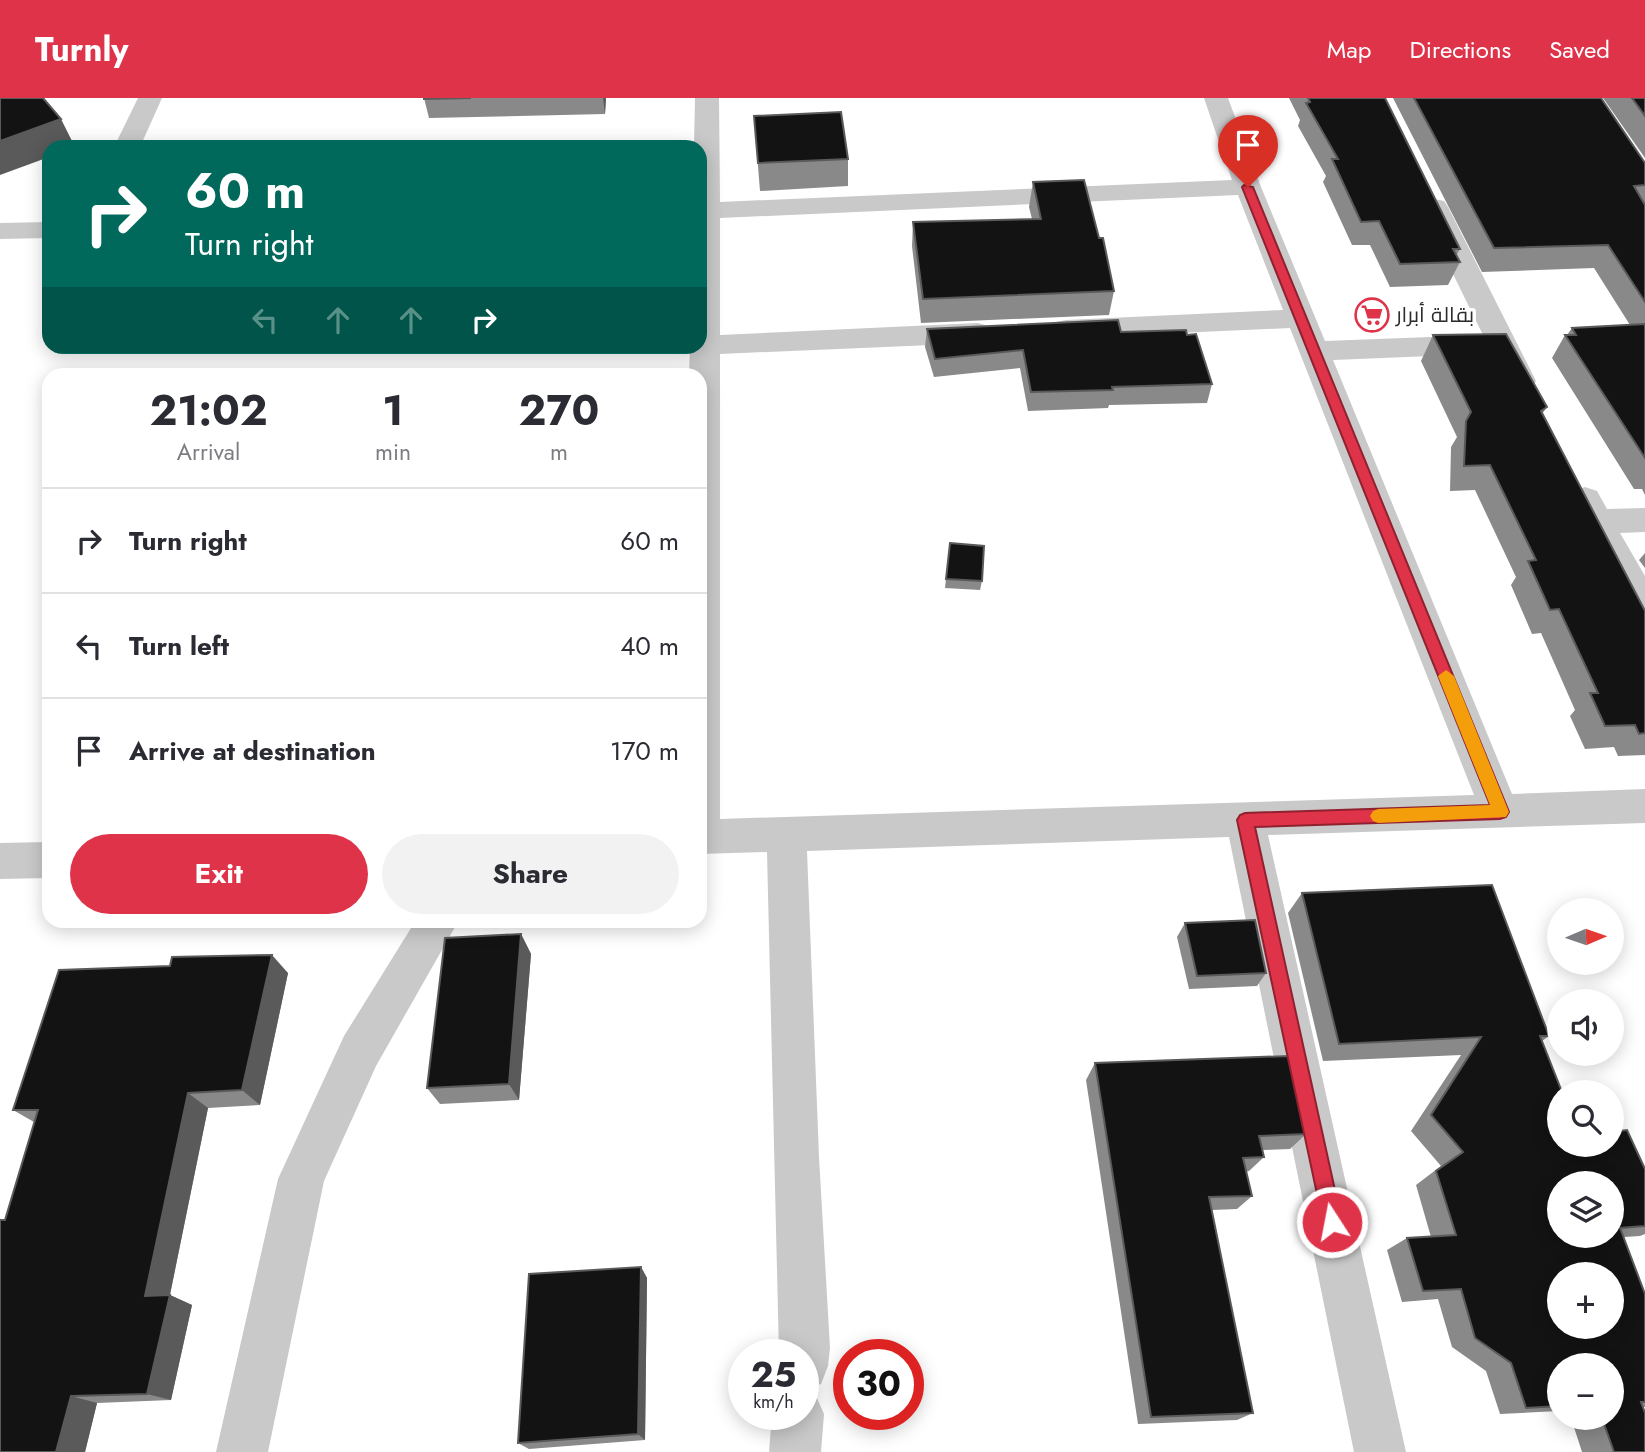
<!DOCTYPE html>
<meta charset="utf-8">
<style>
:root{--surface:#fff;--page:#f2f2f3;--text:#2b2b33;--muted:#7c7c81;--line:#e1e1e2;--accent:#de3349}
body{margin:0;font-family:Jost,Cairo,sans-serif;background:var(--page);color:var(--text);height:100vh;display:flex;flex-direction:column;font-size:26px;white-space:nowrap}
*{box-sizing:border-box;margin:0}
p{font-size:23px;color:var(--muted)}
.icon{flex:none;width:38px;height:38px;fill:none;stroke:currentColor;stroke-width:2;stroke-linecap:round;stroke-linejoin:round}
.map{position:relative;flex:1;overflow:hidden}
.side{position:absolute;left:42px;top:270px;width:665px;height:560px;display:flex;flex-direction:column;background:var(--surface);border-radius:21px;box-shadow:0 4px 18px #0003}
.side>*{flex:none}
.banner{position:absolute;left:42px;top:42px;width:665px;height:214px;border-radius:21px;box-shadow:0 4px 18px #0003;background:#00695c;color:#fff;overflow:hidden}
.needle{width:46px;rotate:88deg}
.controls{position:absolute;left:1547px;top:800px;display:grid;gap:14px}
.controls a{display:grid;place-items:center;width:77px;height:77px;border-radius:50%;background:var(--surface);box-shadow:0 4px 18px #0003;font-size:35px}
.speed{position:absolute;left:728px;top:1241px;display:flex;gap:14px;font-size:35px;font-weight:700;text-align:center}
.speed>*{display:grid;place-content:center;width:91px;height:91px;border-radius:50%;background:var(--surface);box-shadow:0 4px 18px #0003;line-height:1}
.speed small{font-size:18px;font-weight:400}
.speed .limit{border:10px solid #d22;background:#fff;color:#111}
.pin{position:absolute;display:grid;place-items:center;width:60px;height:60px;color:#fff;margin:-72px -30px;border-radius:50% 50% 50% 0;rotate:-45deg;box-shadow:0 0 7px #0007}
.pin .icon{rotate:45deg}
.me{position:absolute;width:77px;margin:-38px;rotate:349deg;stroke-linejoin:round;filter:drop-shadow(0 0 5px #0008)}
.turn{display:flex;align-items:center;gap:24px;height:147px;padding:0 28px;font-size:32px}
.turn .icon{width:91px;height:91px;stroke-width:2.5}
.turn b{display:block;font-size:49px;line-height:60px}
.lanes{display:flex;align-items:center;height:66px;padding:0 28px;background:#0003;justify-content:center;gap:35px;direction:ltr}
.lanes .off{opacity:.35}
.eta{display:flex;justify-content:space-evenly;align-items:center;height:119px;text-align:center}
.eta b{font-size:42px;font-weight:700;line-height:49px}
.cta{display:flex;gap:14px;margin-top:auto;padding:14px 28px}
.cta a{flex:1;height:80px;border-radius:42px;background:var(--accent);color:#fff;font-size:28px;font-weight:700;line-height:80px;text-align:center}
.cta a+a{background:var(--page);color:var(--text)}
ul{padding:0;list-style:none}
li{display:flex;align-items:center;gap:21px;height:105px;padding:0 28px;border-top:2px solid var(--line)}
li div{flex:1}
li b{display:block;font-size:26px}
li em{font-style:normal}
header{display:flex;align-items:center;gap:42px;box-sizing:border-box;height:98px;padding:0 35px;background:var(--accent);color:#fff}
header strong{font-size:33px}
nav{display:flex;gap:38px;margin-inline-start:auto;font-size:24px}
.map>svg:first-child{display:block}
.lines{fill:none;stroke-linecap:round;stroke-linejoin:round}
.minor{fill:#c9c9c9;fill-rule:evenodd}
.wall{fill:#898989}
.shaded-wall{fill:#5a5a5a}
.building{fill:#131313;stroke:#5a5a5a;stroke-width:2;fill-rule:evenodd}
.route{fill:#de3349;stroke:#90212f;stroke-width:2}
.slow{fill:#f59e0b}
.labels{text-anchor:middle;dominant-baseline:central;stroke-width:7;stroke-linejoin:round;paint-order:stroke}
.far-poi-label{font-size:21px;fill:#2c2c2c;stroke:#fff;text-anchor:start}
</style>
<header>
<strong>Turnly</strong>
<nav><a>Map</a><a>Directions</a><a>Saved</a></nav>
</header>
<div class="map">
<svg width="1645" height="1354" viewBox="0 0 1645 1354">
<rect width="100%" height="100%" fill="#fff"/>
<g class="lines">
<g class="minor">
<path d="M138,0H162L140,49H114Z"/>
<path d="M695,0H719L720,104L1232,82L1204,0H1228L1261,89L1325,243L1483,237L1420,109L1424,103L1434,101L1444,103L1448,109L1536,283L1532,290L1521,293L1510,290L1491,253L1481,256L1333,262L1512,696L1645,691V725L1268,737L1406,1354H1354L1229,739L807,753L819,1059L830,1250L828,1268L821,1286L804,1293L816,1298L824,1316L821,1354H769L772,1316H803V1256H779L767,754L700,756V276H689L690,248H700V49H694ZM1238,97L1283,212L1066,222L1056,224L1051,231L1056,238L1066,240L1290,230L1474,697L720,721V256L978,245L988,242L993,235L988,228L978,225L720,237V120Z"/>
<path d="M49,124V140L0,141V125Z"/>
<path d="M1585,389L1597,393L1607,411L1645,410V434L1620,435L1645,478V523L1633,520L1569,401L1573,393Z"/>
<path d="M49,744V780L0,781V745Z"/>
<path d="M416,822H459L376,968L324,1083L268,1354H216L278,1081L344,938Z"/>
</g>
</g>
<g class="wall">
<path d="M424,0H606L605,16L429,20Z"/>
<path d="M1289,0H1385L1460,151L1456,158L1460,164L1448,187L1390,189L1370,147H1352L1323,84L1326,78L1298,28L1300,22Z"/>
<path d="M1393,0H1601L1645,87V397L1642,391H1634L1552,260L1565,237H1567L1572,230L1630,227L1594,170L1482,174Z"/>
<path d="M1603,0H1645V60Z"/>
<path d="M754,18L848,61V88L760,93Z"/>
<path d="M1033,84L1099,140L1114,193L1109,217L921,225L912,148L913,124L1032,121L1029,109Z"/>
<path d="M927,231L1121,234L1187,237L1212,286L1207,305L1109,307L1108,310L1028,313L1020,270L934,279L925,249Z"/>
<path d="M1433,237L1547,309L1542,316L1645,513V657L1618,658L1614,649L1585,651L1570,618L1575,612L1541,535L1532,536L1511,487L1516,479L1475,392L1450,393L1451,349L1457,339L1421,263Z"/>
<path d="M950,445L982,483L980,492L945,490Z"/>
<path d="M1645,455V470L1639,462Z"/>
<path d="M1302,795L1549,938L1542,943L1559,1046L1645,1071V1136L1640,1138L1624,1139L1645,1196V1309H1643L1645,1354H1582L1571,1320H1612L1559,1267V1313L1500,1316L1486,1273L1452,1249L1438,1201L1402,1204L1387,1152L1407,1140L1431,1139L1416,1087L1441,1068L1411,1033L1461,957L1323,963L1288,815Z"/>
<path d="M1185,825L1266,875L1257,888L1189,891L1177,839Z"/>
<path d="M521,836L531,856L519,1002L440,1006L427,990Z"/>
<path d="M170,868L288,875L260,1007L208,1010L170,1197L192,1207L171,1302L97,1305L85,1354H0L5,1122L34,1024L13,1012Z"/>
<path d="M1095,965L1306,1036L1290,1051L1262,1052L1264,1059L1249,1073L1246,1074L1252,1098L1237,1111L1212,1112L1253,1315L1237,1322L1138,1326L1086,982Z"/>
<path d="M641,1169L647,1180L645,1342L529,1351L518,1345Z"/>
</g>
<g class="shaded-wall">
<path d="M603,0H606L605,16Z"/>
<path d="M61,21L75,49H49V59L0,77V43Z"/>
<path d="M521,836L531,856L519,1002L509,986Z"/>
<path d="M272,857L288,875L260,1007L242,992Z"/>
<path d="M188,995L208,1010L169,1201L170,1197L192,1207L171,1302L147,1296L145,1198Z"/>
<path d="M641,1169L647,1180L645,1342L638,1336Z"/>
<path d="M71,1298L97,1305L85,1354H56Z"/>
</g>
<g class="building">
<path d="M0,0H43L61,21L0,43Z"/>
<path d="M424,0H471L424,1Z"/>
<path d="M1308,0H1385L1460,151H1453L1460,164L1400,166L1379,123L1361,124L1332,61H1338L1306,5L1310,4Z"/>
<path d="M1414,0H1601L1645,65V87L1634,88L1645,107V204L1608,147L1494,150Z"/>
<path d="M1632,0H1645V18Z"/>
<path d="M841,14L848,61L758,65L754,18Z"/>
<path d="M1084,82L1099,140H1103L1114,193L923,201L913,124L1041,121L1033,84Z"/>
<path d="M1118,222L1121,234L1186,232L1187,237L1196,236L1212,286L1112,289L1113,292L1031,294L1023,252L935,261L927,231Z"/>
<path d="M1645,226V360L1565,237H1576L1572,230Z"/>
<path d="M1506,236L1547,309L1541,313L1645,513V635L1639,636L1635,627L1605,628L1590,595H1598L1559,511L1550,512L1528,463L1536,462L1490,367L1464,368L1466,323L1471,314L1433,237Z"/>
<path d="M950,445L984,448L982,483L946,481Z"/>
<path d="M1492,787L1549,938H1540L1562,994H1559V1046H1612V1034L1627,1032L1645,1071V1128L1620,1130L1645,1196V1304H1641L1645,1315V1354H1614L1602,1320H1612V1267H1559V1308L1526,1310L1511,1265L1475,1240L1461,1191L1423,1193L1407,1140L1456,1137L1436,1073L1463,1054L1431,1017L1481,939L1339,946L1302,795ZM1559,1085H1612V1138H1559ZM1559,1176H1612V1228H1559Z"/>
<path d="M1255,822L1266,875L1197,878L1185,825Z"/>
<path d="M521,836L509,986L427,990L445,840Z"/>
<path d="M272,857L242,992L188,995L145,1198L170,1197L147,1296L71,1298L56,1354H0V1122H5L38,1012H13L59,872L170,868L172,859Z"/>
<path d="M1289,958L1306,1036L1259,1038L1264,1059L1243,1060L1252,1098L1209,1099L1253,1315L1151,1319L1095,965Z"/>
<path d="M641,1169L638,1336L518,1345L529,1176Z"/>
</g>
<path class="route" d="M1244,87L1253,89L1509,714L1506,719L1500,721L1255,729L1342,1124L1339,1131L1332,1134L1326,1131L1323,1124L1237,722L1240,717L1245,715L1490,707L1242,89Z"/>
<path class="slow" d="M1446,572L1454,578L1509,714L1506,719L1378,725L1373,723L1370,718L1373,713L1378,711L1490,707L1438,578Z"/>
<defs>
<symbol id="supermarket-ring" viewBox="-11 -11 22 22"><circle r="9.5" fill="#fff" stroke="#de3349" stroke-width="1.5"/><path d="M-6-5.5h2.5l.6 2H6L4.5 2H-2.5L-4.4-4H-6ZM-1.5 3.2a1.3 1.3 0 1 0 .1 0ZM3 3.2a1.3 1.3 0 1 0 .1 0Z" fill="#de3349"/></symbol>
</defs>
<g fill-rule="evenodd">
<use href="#supermarket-ring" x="1353" y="198" width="38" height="38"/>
</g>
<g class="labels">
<g class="far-poi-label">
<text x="1396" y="217">بقالة أبرار</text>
</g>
</g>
</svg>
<div class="controls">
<a><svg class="needle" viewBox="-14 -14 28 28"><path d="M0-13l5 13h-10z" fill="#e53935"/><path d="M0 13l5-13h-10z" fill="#7c7c81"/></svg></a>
<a><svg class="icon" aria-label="sound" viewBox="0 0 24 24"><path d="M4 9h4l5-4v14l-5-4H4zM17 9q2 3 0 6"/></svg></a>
<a><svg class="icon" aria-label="search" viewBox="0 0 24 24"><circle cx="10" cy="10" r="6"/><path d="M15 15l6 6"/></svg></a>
<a><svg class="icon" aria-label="layers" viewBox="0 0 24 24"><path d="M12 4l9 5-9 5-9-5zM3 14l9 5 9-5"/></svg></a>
<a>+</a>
<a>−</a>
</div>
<div class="speed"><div>25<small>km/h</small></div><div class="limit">30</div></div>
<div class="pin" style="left:1248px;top:89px;background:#d93025"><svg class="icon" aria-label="arrive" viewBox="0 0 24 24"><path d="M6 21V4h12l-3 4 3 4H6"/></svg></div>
<svg class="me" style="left:1332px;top:1124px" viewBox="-20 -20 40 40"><circle r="17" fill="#de3349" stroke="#fff" stroke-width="3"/><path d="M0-11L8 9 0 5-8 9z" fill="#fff"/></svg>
<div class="banner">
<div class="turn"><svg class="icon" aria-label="right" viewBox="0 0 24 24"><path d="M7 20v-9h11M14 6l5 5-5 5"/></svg><div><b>60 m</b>Turn right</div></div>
<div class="lanes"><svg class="icon off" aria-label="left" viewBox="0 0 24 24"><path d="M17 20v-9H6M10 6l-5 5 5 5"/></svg><svg class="icon off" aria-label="ahead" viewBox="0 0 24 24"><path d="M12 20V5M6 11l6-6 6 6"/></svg><svg class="icon off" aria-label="ahead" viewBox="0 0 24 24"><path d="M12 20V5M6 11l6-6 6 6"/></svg><svg class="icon" aria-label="right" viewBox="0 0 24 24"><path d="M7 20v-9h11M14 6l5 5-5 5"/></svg></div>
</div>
<section class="side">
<div class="eta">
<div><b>21:02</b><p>Arrival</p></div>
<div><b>1</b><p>min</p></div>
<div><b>270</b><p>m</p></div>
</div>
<ul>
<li><svg class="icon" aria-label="right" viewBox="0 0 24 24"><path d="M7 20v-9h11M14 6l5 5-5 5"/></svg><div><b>Turn right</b></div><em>60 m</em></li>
<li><svg class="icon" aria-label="left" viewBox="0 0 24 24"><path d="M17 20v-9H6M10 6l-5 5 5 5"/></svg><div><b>Turn left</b></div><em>40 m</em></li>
<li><svg class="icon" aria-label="arrive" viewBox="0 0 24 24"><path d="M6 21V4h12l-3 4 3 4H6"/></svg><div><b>Arrive at destination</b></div><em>170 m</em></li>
</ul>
<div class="cta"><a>Exit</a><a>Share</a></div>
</section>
</div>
